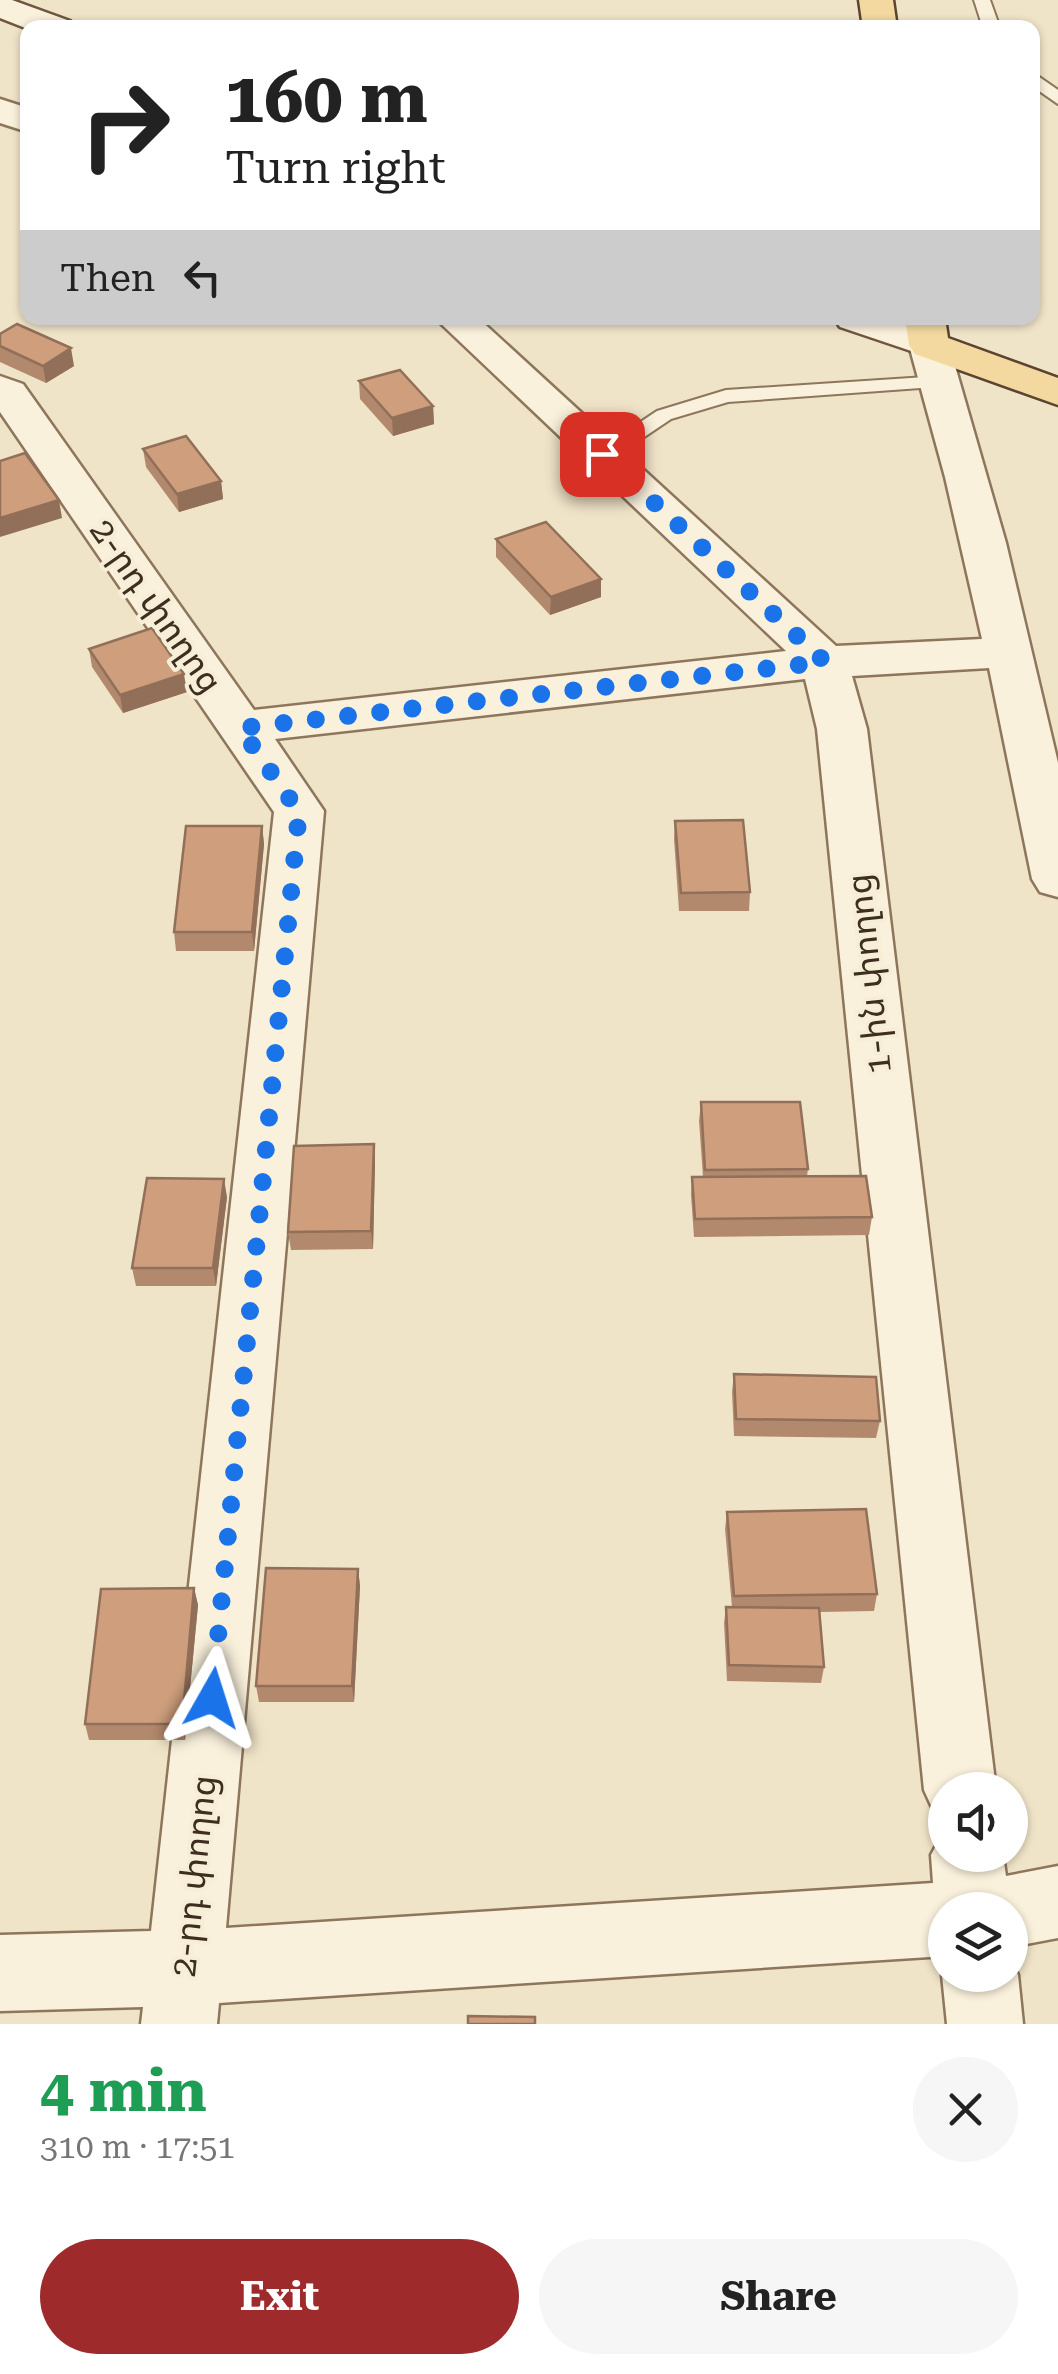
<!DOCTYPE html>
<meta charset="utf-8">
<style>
:root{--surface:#fff;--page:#f6f6f6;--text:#222;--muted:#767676;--accent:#9e2a2b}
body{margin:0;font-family:"Roboto Serif","Noto Sans Armenian",serif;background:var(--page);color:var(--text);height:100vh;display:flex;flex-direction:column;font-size:38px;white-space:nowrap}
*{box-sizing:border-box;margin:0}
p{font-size:32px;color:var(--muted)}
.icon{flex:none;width:55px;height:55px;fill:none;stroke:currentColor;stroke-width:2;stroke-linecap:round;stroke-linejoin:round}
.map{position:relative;height:2024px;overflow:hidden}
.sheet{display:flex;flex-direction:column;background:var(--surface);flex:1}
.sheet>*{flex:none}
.guide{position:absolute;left:20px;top:20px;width:1020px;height:305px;border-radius:20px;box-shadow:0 2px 8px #0004;background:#fff;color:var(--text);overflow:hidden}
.fabs{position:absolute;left:928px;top:1772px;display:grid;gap:20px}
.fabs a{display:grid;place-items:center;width:100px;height:100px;border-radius:50%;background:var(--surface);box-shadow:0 2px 8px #0004;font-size:50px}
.pin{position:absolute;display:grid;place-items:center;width:85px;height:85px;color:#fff;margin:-42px;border-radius:20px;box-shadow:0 5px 15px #0006}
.me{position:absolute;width:110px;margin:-55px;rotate:6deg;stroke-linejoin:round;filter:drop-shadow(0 0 8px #0008)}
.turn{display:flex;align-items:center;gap:35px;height:210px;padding:0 40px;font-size:45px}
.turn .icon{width:130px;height:130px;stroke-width:2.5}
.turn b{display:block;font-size:70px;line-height:85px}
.then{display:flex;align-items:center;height:95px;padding:0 40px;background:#0003;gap:20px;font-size:38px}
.round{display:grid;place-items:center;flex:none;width:105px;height:105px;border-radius:52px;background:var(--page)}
.headline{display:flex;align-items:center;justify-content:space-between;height:170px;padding:0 40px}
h1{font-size:60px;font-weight:700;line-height:75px;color:#1e9e55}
.cta{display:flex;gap:20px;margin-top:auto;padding:20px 40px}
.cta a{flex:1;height:115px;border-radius:60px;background:var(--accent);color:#fff;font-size:40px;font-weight:700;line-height:115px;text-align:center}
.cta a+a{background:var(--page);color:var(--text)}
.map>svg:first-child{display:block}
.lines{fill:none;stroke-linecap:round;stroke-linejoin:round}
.lane-casing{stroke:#8d765c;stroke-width:4}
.street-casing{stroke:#8d765c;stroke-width:5}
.secondary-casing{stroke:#6f573f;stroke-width:5}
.primary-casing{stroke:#5b4430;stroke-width:5}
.lane{fill:#faf1dc;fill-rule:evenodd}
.street{fill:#faf1dc;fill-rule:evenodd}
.secondary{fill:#faf1dc;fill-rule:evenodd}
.primary{fill:#f3d9a0;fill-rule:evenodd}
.wall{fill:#b2896c}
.shaded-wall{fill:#916f58}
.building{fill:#cf9f7d;stroke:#916f58;stroke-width:2.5}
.route{stroke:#1a73e8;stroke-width:18;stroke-dasharray:0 32.4}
.labels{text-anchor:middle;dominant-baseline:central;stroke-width:8;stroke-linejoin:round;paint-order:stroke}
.street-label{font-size:35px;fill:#3d2e20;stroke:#f7eed8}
</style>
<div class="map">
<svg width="1058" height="2024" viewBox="0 0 1058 2024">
<rect width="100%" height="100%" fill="#f0e4c8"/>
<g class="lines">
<defs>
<g id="lane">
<path d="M974,0H990L1000,28H983Z"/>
<path d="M1032,72L1058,90V104L1032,86Z"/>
<path d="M941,376L948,378L951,382L948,386L728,402L671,419L610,460H594L591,455L657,411L726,390Z"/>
</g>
<g id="street">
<path d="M0,99L28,108V132L0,123Z"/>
<path d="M435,318H478L836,646L982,639L945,477L909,345L915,336L929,333L943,336L949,345L1006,543L1058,763V897L1040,892L1032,879L989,668L852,676L867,729L996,1790H945V1818L935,1814L924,1790L817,729L805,679L275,739L324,811L226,1928L933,1883L931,1855L945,1829V1855H1003L1006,1876L1058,1866V1938L1010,1947V1910H945V1956L219,2003L217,2024H141L143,2007L0,2011V1935L151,1931L274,812L0,412V376L23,384L254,710L786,651Z"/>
<path d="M1010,1956L1018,1975L1023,2024H947L942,1975L945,1968V1975H1010Z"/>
</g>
<g id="secondary">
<path d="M0,0H12L70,21L75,28L28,29L0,18Z"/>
<path d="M834,318C865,316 930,316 949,345L943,354L929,357L840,327Z"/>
</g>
<g id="primary">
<path d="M859,0H893L897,28H863Z"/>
<path d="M905,318H945L948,338L1058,378V405L915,354L909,345Z"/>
</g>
</defs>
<use href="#lane" class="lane-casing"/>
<use href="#street" class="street-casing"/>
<use href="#secondary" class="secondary-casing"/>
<use href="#primary" class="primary-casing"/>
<use href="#lane" class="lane"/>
<use href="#street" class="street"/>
<use href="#secondary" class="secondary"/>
<use href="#primary" class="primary"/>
</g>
<g class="wall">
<path d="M0,334L74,366L46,383L0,362Z"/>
<path d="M359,381L433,406L434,424L393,436L360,399Z"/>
<path d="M143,449L221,481L223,499L179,512L146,467Z"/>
<path d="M496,539L601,579V597L550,615L496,557Z"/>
<path d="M89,649L187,692L123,713L92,667Z"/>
<path d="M675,821L750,892L749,911H679L674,839Z"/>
<path d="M262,826L264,844L254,951H176L174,932Z"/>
<path d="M701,1102L808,1169L807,1176L872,1217L869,1235L694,1237L691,1195L692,1177H703L699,1121Z"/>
<path d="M374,1144L375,1162L373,1249L291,1250L288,1232Z"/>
<path d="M227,1197L216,1286H136L132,1268Z"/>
<path d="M734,1374L880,1421L876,1438L734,1436L732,1392Z"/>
<path d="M727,1512L877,1594L874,1611L820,1612L824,1667L821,1683L727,1681L724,1623L726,1607H732L725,1529Z"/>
<path d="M358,1569L360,1586L354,1702H259L256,1686Z"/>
<path d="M194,1588L198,1605L185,1740H89L85,1724Z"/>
</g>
<g class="shaded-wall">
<path d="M71,348L74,366L46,383L43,366Z"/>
<path d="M433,406L434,424L393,436L392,418Z"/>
<path d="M221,481L223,499L179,512L177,494Z"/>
<path d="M59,500L62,518L0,537V518Z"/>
<path d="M601,579V597L550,615L551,597Z"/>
<path d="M184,674L187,692L123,713L120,695Z"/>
<path d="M262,826L264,844L254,951L252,932Z"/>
<path d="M374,1144L375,1162L373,1249L371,1231Z"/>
<path d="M224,1179L227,1197L216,1286L213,1268Z"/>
<path d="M358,1569L360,1586L354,1702L352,1686Z"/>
<path d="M194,1588L198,1605L185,1740L182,1724Z"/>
</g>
<g class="building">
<path d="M17,324L71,348L43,366L0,346V334Z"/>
<path d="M400,370L433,406L392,418L359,381Z"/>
<path d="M186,436L221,481L177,494L143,449Z"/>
<path d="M25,453L59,500L0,518V461Z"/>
<path d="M546,522L601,579L551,597L496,539Z"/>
<path d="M152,628L184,674L120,695L89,649Z"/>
<path d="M743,820L750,892L681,893L675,821Z"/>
<path d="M186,826H262L252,932H174Z"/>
<path d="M701,1102H800L808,1169L705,1170Z"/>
<path d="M374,1144L371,1231L288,1232L294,1146Z"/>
<path d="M866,1176L872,1217L695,1219L692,1177Z"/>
<path d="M147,1178L224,1179L213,1268H132Z"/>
<path d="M734,1374L876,1377L880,1421L736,1419Z"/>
<path d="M866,1509L877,1594L734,1596L727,1512Z"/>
<path d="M266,1568L358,1569L352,1686H256Z"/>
<path d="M194,1588L182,1724H85L101,1589Z"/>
<path d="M726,1607L819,1608L824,1667L729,1665Z"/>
<path d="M468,2016L535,2017V2024H468Z"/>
</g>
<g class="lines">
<path class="route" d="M212,1698L299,812L240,728L825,662L602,454"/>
</g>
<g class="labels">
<g class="street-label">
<text transform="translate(156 606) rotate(55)">2-րդ փողոց</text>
<text transform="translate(869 974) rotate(-96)">1-ին փողոց</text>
<text transform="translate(194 1876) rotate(-84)">2-րդ փողոց</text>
</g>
</g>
</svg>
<div class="fabs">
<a><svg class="icon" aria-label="sound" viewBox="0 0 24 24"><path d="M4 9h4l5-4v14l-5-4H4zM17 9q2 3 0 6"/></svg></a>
<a><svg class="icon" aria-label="layers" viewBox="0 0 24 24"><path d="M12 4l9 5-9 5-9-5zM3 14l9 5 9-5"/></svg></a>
</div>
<div class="pin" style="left:602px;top:454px;background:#d93025"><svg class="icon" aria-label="arrive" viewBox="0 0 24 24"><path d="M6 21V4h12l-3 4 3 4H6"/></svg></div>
<svg class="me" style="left:212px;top:1698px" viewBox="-20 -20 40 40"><path d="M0-17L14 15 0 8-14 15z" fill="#1a73e8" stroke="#fff" stroke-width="4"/></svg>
<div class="guide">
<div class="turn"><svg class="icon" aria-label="right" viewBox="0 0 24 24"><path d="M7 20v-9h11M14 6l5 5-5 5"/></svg><div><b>160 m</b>Turn right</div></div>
<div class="then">Then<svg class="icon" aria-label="left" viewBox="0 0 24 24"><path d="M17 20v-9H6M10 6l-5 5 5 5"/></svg></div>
</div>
</div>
<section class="sheet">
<div class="headline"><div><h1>4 min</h1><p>310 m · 17:51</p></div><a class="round"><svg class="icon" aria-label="close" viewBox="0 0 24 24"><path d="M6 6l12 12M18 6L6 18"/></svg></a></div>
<div class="cta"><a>Exit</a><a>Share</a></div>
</section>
